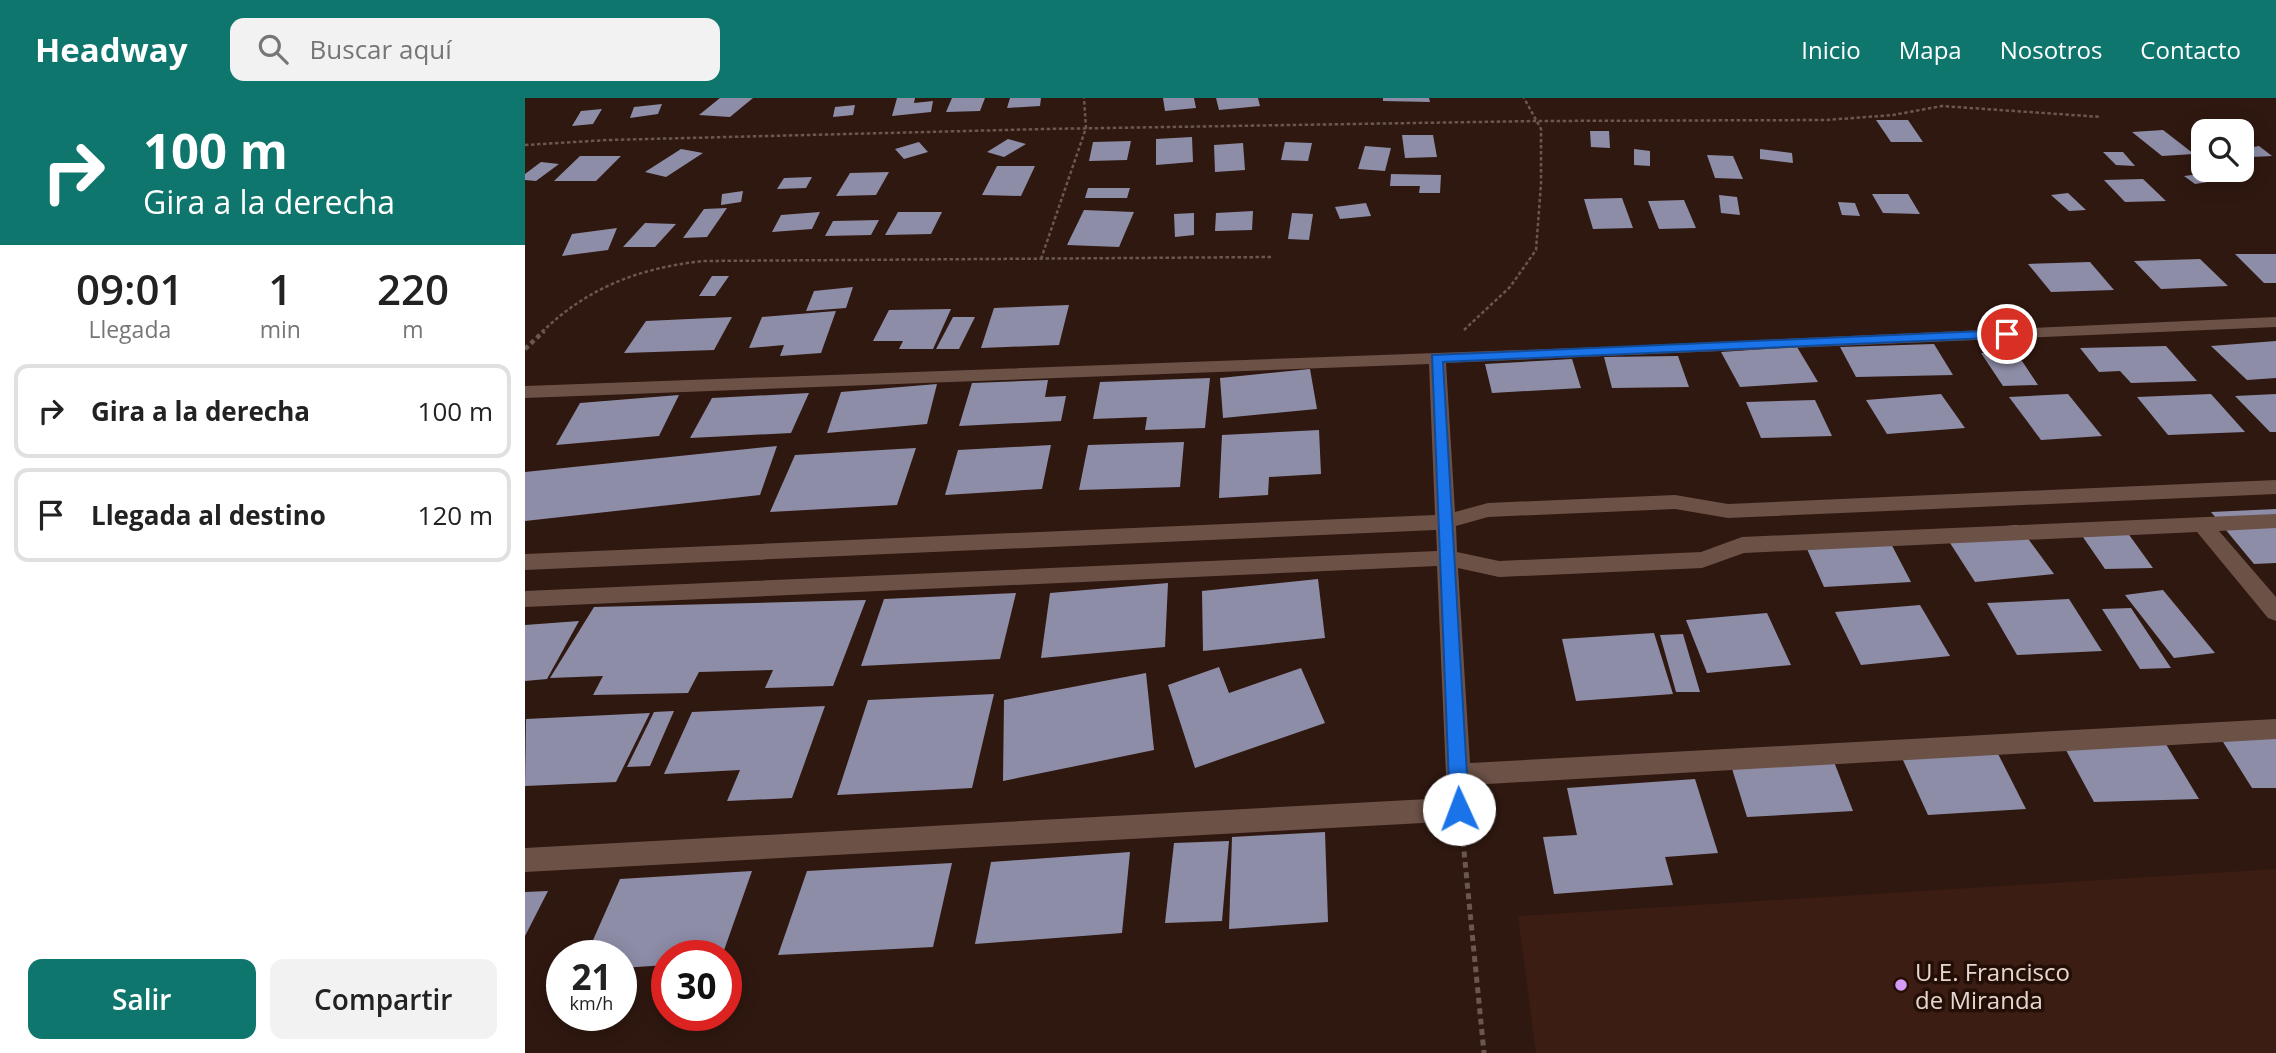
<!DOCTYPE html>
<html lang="es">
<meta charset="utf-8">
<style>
:root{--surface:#fff;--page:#f2f2f2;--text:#222;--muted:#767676;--line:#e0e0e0;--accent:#0f766e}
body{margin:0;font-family:"Open Sans",sans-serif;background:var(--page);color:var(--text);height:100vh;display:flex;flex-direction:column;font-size:26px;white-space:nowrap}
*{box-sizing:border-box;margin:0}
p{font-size:23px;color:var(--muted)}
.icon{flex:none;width:38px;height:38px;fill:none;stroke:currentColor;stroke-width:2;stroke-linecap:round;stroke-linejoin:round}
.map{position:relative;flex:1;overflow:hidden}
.drawer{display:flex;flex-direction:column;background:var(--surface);width:525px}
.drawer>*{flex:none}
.banner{background:#0f766e;color:#fff;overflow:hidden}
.buttons{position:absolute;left:1666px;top:21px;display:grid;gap:14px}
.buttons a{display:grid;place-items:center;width:63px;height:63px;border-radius:14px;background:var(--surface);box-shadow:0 4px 18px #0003;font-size:35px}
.speed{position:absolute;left:21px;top:842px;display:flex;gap:14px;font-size:35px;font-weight:700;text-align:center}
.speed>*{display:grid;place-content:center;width:91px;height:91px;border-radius:50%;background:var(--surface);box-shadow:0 4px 18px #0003;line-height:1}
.speed small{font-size:18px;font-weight:400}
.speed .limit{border:10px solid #d22;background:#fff;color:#111}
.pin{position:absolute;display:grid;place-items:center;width:60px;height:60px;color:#fff;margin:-30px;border:4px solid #fff;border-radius:50%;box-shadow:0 2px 7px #0007}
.me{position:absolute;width:77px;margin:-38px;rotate:358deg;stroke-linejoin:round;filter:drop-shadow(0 0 5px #0008)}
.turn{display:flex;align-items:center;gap:24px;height:147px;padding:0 28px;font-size:32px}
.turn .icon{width:91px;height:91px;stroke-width:2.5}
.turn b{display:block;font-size:49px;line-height:60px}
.eta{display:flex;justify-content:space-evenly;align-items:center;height:119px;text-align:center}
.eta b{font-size:42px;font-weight:600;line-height:49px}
.cta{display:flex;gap:14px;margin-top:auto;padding:14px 28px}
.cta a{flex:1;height:80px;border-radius:14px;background:var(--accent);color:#fff;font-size:28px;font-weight:600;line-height:80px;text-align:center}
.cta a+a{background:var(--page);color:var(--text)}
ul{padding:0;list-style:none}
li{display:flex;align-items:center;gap:21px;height:94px;margin:0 14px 10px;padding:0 14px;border:4px solid var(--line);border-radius:14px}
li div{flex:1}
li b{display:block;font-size:26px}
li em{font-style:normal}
header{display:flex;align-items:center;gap:42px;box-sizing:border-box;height:98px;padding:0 35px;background:var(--accent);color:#fff}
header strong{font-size:33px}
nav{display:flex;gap:38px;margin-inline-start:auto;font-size:24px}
.search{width:490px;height:63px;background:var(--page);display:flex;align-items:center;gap:18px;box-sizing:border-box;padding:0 24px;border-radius:14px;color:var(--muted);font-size:26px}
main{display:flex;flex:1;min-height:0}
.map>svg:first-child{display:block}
.built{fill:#3b1d13}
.building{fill:#8e8da8}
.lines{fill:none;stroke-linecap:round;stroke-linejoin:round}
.path-far2{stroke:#6c5750;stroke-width:2.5;stroke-dasharray:3.5 2.5;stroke-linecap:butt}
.path-far1{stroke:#6c5750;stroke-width:4.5;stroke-dasharray:4.5 3.5;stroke-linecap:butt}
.path{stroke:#6c5750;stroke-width:5;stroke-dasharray:6 4.5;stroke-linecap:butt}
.minor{fill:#6c5147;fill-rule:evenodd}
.route{fill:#1a73e8;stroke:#114b97;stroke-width:2}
.poi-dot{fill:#d69bf9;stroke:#240f07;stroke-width:2.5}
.labels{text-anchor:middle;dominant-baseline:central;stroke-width:7;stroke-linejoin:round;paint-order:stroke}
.near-poi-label{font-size:24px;fill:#e7d6d0;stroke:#240f07;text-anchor:start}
</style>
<header>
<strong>Headway</strong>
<div class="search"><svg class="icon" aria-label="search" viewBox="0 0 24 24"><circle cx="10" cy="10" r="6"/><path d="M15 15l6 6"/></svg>Buscar aquí</div>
<nav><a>Inicio</a><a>Mapa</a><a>Nosotros</a><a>Contacto</a></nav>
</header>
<main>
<section class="drawer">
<div class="banner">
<div class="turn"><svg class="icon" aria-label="right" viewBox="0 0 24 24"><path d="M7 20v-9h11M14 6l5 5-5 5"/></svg><div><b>100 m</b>Gira a la derecha</div></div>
</div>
<div class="eta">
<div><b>09:01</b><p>Llegada</p></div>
<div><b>1</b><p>min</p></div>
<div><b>220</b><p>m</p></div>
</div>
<ul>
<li><svg class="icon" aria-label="right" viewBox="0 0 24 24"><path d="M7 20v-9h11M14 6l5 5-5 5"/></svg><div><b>Gira a la derecha</b></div><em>100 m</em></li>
<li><svg class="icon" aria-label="arrive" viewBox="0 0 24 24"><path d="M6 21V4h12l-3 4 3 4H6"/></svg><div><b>Llegada al destino</b></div><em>120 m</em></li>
</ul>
<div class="cta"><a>Salir</a><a>Compartir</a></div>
</section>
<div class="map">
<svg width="1751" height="955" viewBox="0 0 1751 955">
<rect width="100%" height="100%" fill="#2f1810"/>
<path class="built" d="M1751,771V955H1011L993,818Z"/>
<g class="building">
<path d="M195,0H228L205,19L174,17Z"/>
<path d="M372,0H390L389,5L408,3L406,14L367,18Z"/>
<path d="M427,0H460L455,13L421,14Z"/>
<path d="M485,0H516L515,8L482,10Z"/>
<path d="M638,0H669L671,10L640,13Z"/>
<path d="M691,0H733L735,8L694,12Z"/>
<path d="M858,0H904L905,4L858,3Z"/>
<path d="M137,6L133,16L105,20L109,9Z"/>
<path d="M330,7L328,17L308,19L310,9Z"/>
<path d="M77,11L68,26L47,28L56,13Z"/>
<path d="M1351,22H1383L1398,44H1366Z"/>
<path d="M1638,32L1669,56L1637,58L1607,34Z"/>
<path d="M1065,33H1084L1085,50L1066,49Z"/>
<path d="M877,37H908L912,59L880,60Z"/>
<path d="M667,39L668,64L631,67V41Z"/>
<path d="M483,41L501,46L479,59L462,54Z"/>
<path d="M606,43L602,62L564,63L568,44Z"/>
<path d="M394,44L403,54L379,61L370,51Z"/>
<path d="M760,44L787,45L783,63L756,62Z"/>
<path d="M718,45L720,72L690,74L689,47Z"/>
<path d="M840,48L866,50L860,73L833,71Z"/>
<path d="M1734,48L1747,58L1727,59L1717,51Z"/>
<path d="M156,51L178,55L141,79L120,74Z"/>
<path d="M1109,51L1125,53V68L1109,67Z"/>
<path d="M1235,51L1267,55L1268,65L1235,61Z"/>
<path d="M1578,54H1598L1610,68L1591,67Z"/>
<path d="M1182,57L1208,58L1218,81L1190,80Z"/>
<path d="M55,58H96L71,83H29Z"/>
<path d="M16,64L34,66L11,83L0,82V76Z"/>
<path d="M472,68H510L496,98L457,97Z"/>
<path d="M364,74L351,97L311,98L325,75Z"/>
<path d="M1692,74L1702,81L1670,86L1659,78Z"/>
<path d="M866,76L916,77L915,95H894L895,88H865Z"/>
<path d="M287,79L281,90L252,91L259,80Z"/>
<path d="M1618,81L1641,103L1600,104L1579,82Z"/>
<path d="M563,90H605L602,100H560Z"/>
<path d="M218,93L216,104L196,107L197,96Z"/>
<path d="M1543,95L1561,112L1544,113L1526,97Z"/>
<path d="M1347,96H1383L1395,116L1358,115Z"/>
<path d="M1194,97L1212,99L1215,117L1196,115Z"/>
<path d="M1097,100L1108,130L1068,131L1059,101Z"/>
<path d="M1159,102L1171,130L1134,131L1123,103Z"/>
<path d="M1313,104L1330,105L1335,118L1317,117Z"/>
<path d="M841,105L846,118L815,121L810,109Z"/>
<path d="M202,110L182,139L158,140L179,111Z"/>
<path d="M559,112L609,114L594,149L542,147Z"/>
<path d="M728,113L727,132L690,133L691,115Z"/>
<path d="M295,114L287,131L247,134L256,117Z"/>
<path d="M373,114H417L406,136L360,137Z"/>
<path d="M669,115V137L650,139L649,116Z"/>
<path d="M767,115L788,116L784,142L763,141Z"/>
<path d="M354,122L346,137L300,138L308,123Z"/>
<path d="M120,125L151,126L130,149H98Z"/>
<path d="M92,130L83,152L37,158L47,136Z"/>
<path d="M1710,156H1751V185H1739Z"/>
<path d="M1675,161L1703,188L1636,191L1609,163Z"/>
<path d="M1565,164L1589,192L1526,194L1503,166Z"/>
<path d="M187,178H204L190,198H174Z"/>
<path d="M328,189L321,210L281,213L289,193Z"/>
<path d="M544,207L534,247L456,250L469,210Z"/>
<path d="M426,211L408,251H374L378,243H348L364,212Z"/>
<path d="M311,213L296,255L255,258L259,247L224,250L237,219Z"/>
<path d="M207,219L189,252L99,255L121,223Z"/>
<path d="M428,219H450L434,251H411Z"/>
<path d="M1751,243V280L1722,282L1686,248Z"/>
<path d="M1409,246L1428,277L1331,279L1315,249Z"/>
<path d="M1641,248L1672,283L1606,285L1595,273L1574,274L1555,250Z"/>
<path d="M1272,249L1293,284L1215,289L1196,254Z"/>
<path d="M1491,254L1513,287L1478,288L1456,255Z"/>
<path d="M1153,258L1164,289L1087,290L1079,259Z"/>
<path d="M1047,261L1056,290L967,295L960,266Z"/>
<path d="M785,271L792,311L698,320L695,280Z"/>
<path d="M685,280L680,330L620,332L622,319L568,321L575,284Z"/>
<path d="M523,282L520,299L541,298L536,323L434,328L447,285Z"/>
<path d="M412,286L402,326L302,335L316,294Z"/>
<path d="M284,295L266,335L165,340L187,300Z"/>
<path d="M1416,296L1440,330L1362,336L1341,302Z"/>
<path d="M1543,296L1577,338L1516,342L1484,299Z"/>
<path d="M1686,296L1720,334L1643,337L1612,299Z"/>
<path d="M1751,296V334H1745L1710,298Z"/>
<path d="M154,297L134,338L31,347L55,305Z"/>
<path d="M1290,302L1307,338L1236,340L1221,304Z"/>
<path d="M794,332L796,376L744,379L743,397L694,400L697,337Z"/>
<path d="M659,344L655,389L554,392L563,347Z"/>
<path d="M526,347L517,391L420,397L433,352Z"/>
<path d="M252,348L235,397L0,423V374Z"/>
<path d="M391,350L372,407L245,414L270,357Z"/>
<path d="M1751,411V465L1729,466L1686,414Z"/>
<path d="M1493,427L1529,476L1450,484L1418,434Z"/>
<path d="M1597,427L1628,470L1580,471L1551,429Z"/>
<path d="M1362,438L1386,484L1299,489L1278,442Z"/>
<path d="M793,481L800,540L678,553L677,493Z"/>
<path d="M643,485L640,549L516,560L525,495Z"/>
<path d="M1638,492L1690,555L1649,560L1600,497Z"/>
<path d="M491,495L475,561L336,568L359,501Z"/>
<path d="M1544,501L1577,553L1492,557L1462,505Z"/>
<path d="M341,502L308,588L240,590L248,572L174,574L163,595L68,597L78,578L25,580L69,509Z"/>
<path d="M1395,507L1425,558L1336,567L1310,514Z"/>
<path d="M1606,510L1646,570L1615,571L1577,511Z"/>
<path d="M1242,515L1266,567L1182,575L1161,522Z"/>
<path d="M54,523L22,581L0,583V527Z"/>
<path d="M1129,535L1148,596L1051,603L1037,541Z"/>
<path d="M1158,536L1175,594H1151L1135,537Z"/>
<path d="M694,569L704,595L776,570L800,625L670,670L643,587Z"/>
<path d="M621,575L629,652L478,683L479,602Z"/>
<path d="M469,596L447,690L312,697L343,602Z"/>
<path d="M300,608L267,700L202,703L215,672L139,676L167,614Z"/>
<path d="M149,613L125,668L102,669L129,614Z"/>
<path d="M125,615L91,684L0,688L1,621Z"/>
<path d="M1751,627V690H1727L1688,628Z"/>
<path d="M1636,638L1674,701L1569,704L1535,641Z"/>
<path d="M1467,644L1501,711L1403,717L1372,649Z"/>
<path d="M1306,656L1328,713L1222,719L1204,661Z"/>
<path d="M1170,681L1193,755L1140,759L1148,787L1029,796L1018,739L1052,737L1042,690Z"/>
<path d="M800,734L803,824L704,831L707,739Z"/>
<path d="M704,743L697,823L640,825L649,745Z"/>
<path d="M605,754L597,835L450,846L466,764Z"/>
<path d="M427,765L408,849L253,857L282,773Z"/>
<path d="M227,773L197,858H142V867L96,870V858H61L95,781Z"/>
<path d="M23,793L0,838V794Z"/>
</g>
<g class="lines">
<g class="path-far2">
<path d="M0,47L83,42L520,31L1012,23L1302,22L1368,17L1417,8L1576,19"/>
<path d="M516,161L561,30L559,0"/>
<path d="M939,232L985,189L1011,152L1016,86V31L999,0"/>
<path d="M17,234C63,189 115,170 178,163L747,159"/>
</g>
<path class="path-far1" d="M0,251L19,233"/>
<path class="path" d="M938,743L959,955"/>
<path class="minor" d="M1751,219V229L921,265L930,414L963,405L1150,397L1203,406L1751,382V396L1203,420L1150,411L963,419L931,428L932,454L974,463L1176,454L1217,439L1751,416V430L1694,433L1751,499V523L1743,520L1672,434L1219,455L1177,470L974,479L933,470L945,665L1751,621V641L946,687L948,711L944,719L935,723L0,774V750L922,700L912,468L0,509V493L912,453L911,432L0,472V456L910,417L904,266L0,300V288L1079,249Z"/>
</g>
<path class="route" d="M1482,232L1489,236L1487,239L918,264L944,711L941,717L934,720L928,717L925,711L907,257Z"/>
<circle class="poi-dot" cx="1376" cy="887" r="7"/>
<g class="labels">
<g class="near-poi-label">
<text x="1390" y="873">U.E. Francisco<tspan x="1390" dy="28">de Miranda</tspan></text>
</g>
</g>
</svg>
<div class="buttons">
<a><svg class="icon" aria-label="search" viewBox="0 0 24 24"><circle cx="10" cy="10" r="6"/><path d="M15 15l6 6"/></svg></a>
</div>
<div class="speed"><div>21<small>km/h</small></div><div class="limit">30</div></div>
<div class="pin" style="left:1482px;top:236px;background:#d93025"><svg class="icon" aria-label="arrive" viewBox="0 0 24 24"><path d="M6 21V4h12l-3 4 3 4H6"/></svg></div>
<svg class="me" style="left:934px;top:711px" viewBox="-20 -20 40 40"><circle r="19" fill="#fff"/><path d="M0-13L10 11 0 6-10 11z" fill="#1a73e8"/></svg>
</div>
</main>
